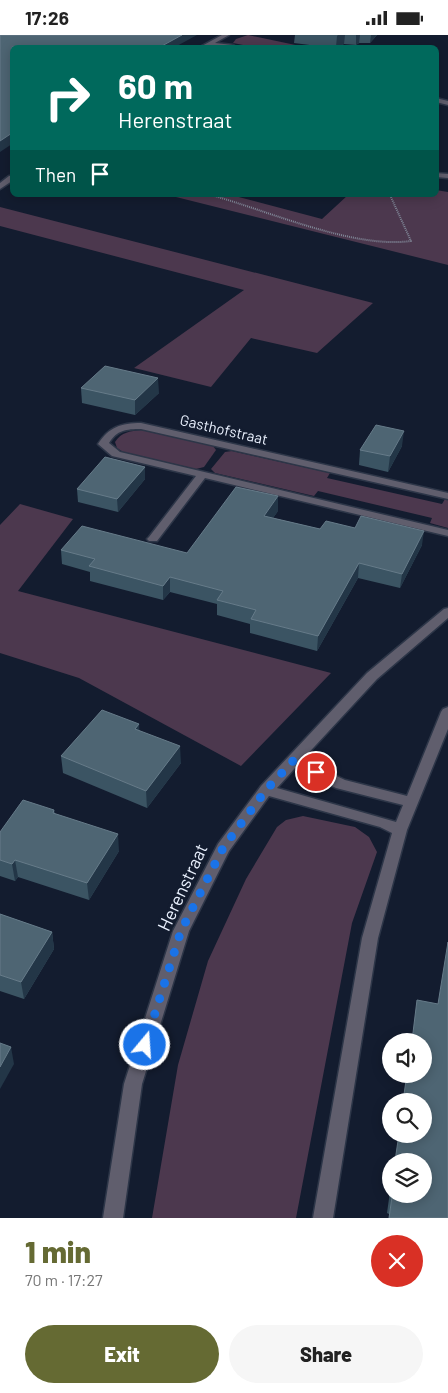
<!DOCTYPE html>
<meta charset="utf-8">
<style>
:root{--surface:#fff;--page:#f6f6f6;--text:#222;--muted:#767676;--accent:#656a33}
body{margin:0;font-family:Barlow,sans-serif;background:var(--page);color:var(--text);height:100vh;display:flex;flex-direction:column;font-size:19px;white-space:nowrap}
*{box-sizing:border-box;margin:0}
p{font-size:16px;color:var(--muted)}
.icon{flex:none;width:28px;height:28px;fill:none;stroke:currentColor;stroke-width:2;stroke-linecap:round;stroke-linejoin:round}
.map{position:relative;height:1183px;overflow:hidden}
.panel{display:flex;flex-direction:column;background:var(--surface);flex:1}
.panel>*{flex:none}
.hud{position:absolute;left:10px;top:10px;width:429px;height:152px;border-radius:8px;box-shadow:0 2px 12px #0003;background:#00695c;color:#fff;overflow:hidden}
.controls{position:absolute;left:382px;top:998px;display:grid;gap:10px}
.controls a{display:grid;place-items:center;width:50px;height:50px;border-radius:50%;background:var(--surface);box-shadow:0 2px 12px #0003;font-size:25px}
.pin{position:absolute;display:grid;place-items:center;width:42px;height:42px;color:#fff;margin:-21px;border:2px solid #fff;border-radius:50%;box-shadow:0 1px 5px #0007}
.me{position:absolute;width:55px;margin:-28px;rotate:18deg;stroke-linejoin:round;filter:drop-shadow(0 0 4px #0008)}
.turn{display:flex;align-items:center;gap:18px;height:105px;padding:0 25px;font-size:22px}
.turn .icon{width:65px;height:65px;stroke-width:2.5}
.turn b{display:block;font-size:35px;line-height:42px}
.then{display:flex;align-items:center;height:48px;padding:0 25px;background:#0003;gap:10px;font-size:19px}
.round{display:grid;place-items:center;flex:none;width:52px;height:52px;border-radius:26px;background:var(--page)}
.overview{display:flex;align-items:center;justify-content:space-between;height:85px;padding:0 25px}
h1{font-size:30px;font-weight:800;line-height:38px;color:var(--accent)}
.action{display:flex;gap:10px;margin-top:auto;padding:10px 25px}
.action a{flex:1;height:58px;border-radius:30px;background:var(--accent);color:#fff;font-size:20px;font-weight:800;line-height:58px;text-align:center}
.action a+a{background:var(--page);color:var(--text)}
.status{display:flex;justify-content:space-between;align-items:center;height:35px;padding:0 25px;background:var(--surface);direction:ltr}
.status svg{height:14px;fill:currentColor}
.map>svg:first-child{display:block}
.green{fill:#4c384e}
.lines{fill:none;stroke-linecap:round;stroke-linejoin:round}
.minor-casing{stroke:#2d3648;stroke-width:3}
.path{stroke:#818999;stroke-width:2;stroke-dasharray:1 1;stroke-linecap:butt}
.minor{fill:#605e6d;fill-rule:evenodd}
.wall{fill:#3b5463}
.shaded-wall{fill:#233647}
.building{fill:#4e6573;stroke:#667b89}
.route{stroke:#1a73e8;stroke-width:9;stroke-dasharray:0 16.2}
.labels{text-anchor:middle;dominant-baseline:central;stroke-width:5;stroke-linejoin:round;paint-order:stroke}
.street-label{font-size:15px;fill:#eaf1fe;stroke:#131c2f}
.near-street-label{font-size:18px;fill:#eaf1fe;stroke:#131c2f}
</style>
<div class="status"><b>17:26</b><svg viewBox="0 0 49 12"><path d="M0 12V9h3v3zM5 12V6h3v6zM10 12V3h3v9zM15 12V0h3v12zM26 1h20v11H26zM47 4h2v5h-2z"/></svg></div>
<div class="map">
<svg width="448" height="1183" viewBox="0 0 448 1183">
<rect width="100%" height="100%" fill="#131c2f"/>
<g class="green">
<path d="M248,0L305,12H253L233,8L236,4Z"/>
<path d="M436,155L448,157V230L168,160H231L322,184L348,160H436Z"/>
<path d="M0,172L373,268L317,318L251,303L211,352L134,333L244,255L0,191Z"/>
<path d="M141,395L213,411L216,415L204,432L196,434L123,417L117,413L115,407C121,397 131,396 141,395Z"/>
<path d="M232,416L330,438L327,443L442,469L445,464L448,465V493L430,488L432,483L318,456L314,461L215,438L211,434L225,417Z"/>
<path d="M20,469L73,484L18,556L331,638L241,731L79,643L0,618V490Z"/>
<path d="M303,781L355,792L369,802L377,817L352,888L296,1183H152L178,1030L208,926L246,844L277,792L286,785Z"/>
</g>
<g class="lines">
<defs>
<g id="minor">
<path d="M222,0H229L215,8L233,10L236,12H200Z"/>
<path d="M436,63L448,66V70L436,67Z"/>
<path d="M436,138L448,139V143L436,142Z"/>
<path d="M9,141H12V146L0,154V148Z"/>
<path d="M141,388L448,458V464L141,394C126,394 117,395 109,408L120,417L448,495V501L205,443L157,506H149L147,504L149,502L196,441L112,421L98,409C109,392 121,388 141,388Z"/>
<path d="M448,573V583L377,644L302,725L345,745L407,761L441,677L443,674L448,672V694L407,795L378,903L333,1183H313L362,903L392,798L380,792L269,761L229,816L189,896L142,1049L123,1183H103L124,1049L173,896L218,809L261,751L367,638L444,574ZM295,733L336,753L403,770L396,787L277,753Z"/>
</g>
</defs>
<use href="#minor" class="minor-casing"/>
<path class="path" d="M211,160C269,176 353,214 411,206L390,160"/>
<use href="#minor" class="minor"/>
</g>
<g class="wall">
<path d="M295,0H377L370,8H359L356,10L344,9L338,12H325L294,8Z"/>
<path d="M81,353L159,358L135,380L82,368Z"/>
<path d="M402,411L388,437L359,430L360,415Z"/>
<path d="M145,432V444L118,477L78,467L77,454Z"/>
<path d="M278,476L273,483L320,494L422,510L400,553L358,543L317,616L250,598V589L217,580V569L170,557L163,565L90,546V537L62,529L61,515L187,518Z"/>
<path d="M139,689V695L181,728L147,773L63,738L61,721Z"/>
<path d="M54,775L55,779L119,816L89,865L18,842L15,846L0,841V797Z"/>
<path d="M0,879L52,897L54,914L24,964L0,956Z"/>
<path d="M438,969L448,1183H389V1179L387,1178L391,1149V1159Z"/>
</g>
<g class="shaded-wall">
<path d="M182,0H197L175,12H160Z"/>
<path d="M338,0H345L344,9L338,12H336L337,1Z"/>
<path d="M356,0H360L359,8L356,10Z"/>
<path d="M371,0H377L370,8Z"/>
<path d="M12,98V109L0,117V106Z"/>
<path d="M158,343L159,358L135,380V365Z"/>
<path d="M404,396L402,411L388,437L390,421Z"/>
<path d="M145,432V444L118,477L117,464Z"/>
<path d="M278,461V476L264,496V481Z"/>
<path d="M424,496L422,510L400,553L402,539Z"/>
<path d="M359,528L358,543L317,616L318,601Z"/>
<path d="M170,542V557L163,565V551Z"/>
<path d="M139,689L140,706L135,694Z"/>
<path d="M180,711L181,728L147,773L146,756Z"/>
<path d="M118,799L119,816L89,865L87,848Z"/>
<path d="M15,825L18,842L15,846L12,829Z"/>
<path d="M52,897L54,914L24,964L21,947Z"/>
<path d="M11,1012L14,1029L0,1054V1032Z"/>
</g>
<g class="building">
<path d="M0,0H182L160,12H12V98L0,106Z"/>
<path d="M105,331L158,343L135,365L81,353Z"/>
<path d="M376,390L404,396L390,421L360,415Z"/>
<path d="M105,422L145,432L117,464L77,454Z"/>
<path d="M236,452L278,461L264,481L320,494L326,486L355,493L361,481L424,496L402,539L359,528L318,601L251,584L256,575L217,565L223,556L170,542L163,551L89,531L95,524L61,515L82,491L187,518Z"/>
<path d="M102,675L139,689L135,694L180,711L146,756L61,721Z"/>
<path d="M23,765L54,775L53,778L118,799L87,848L15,825L12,829L0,825V797Z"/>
<path d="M0,879L52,897L21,947L0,940Z"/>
<path d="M448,907V1183H389L392,1162H390L391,1152V1159H424V1126H395L399,1099H424V1066H403L407,1039H424V1006H412L417,965L438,969Z"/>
<path d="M0,1008L11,1012L0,1032Z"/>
</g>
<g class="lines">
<path class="route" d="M145,1010L181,896L223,813L266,755L293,726L316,737"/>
</g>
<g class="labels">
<g class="street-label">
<text transform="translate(224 394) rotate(13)">Gasthofstraat</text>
</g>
<g class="near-street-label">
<text transform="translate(182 852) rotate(-65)">Herenstraat</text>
</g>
</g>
</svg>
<div class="controls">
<a><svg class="icon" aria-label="sound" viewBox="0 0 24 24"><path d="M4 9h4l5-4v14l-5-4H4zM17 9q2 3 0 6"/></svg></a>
<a><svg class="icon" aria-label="search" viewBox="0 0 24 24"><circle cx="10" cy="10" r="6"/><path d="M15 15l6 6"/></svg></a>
<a><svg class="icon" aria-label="layers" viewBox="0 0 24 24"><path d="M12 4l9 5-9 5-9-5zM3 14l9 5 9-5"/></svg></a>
</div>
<div class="pin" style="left:316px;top:737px;background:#d93025"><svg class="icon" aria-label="arrive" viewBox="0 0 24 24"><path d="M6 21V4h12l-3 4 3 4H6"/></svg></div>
<svg class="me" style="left:145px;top:1010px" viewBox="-20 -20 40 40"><circle r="17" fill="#1a73e8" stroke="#fff" stroke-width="3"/><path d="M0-11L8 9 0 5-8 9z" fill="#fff"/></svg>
<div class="hud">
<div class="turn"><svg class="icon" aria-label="right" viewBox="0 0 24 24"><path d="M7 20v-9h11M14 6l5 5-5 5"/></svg><div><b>60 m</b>Herenstraat</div></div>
<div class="then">Then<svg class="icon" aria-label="arrive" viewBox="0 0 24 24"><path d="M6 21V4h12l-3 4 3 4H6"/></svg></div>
</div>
</div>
<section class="panel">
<div class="overview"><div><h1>1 min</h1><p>70 m · 17:27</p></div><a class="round" style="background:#d93025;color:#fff"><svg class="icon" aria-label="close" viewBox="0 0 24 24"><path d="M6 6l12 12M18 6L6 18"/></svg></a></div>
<div class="action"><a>Exit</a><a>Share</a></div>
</section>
